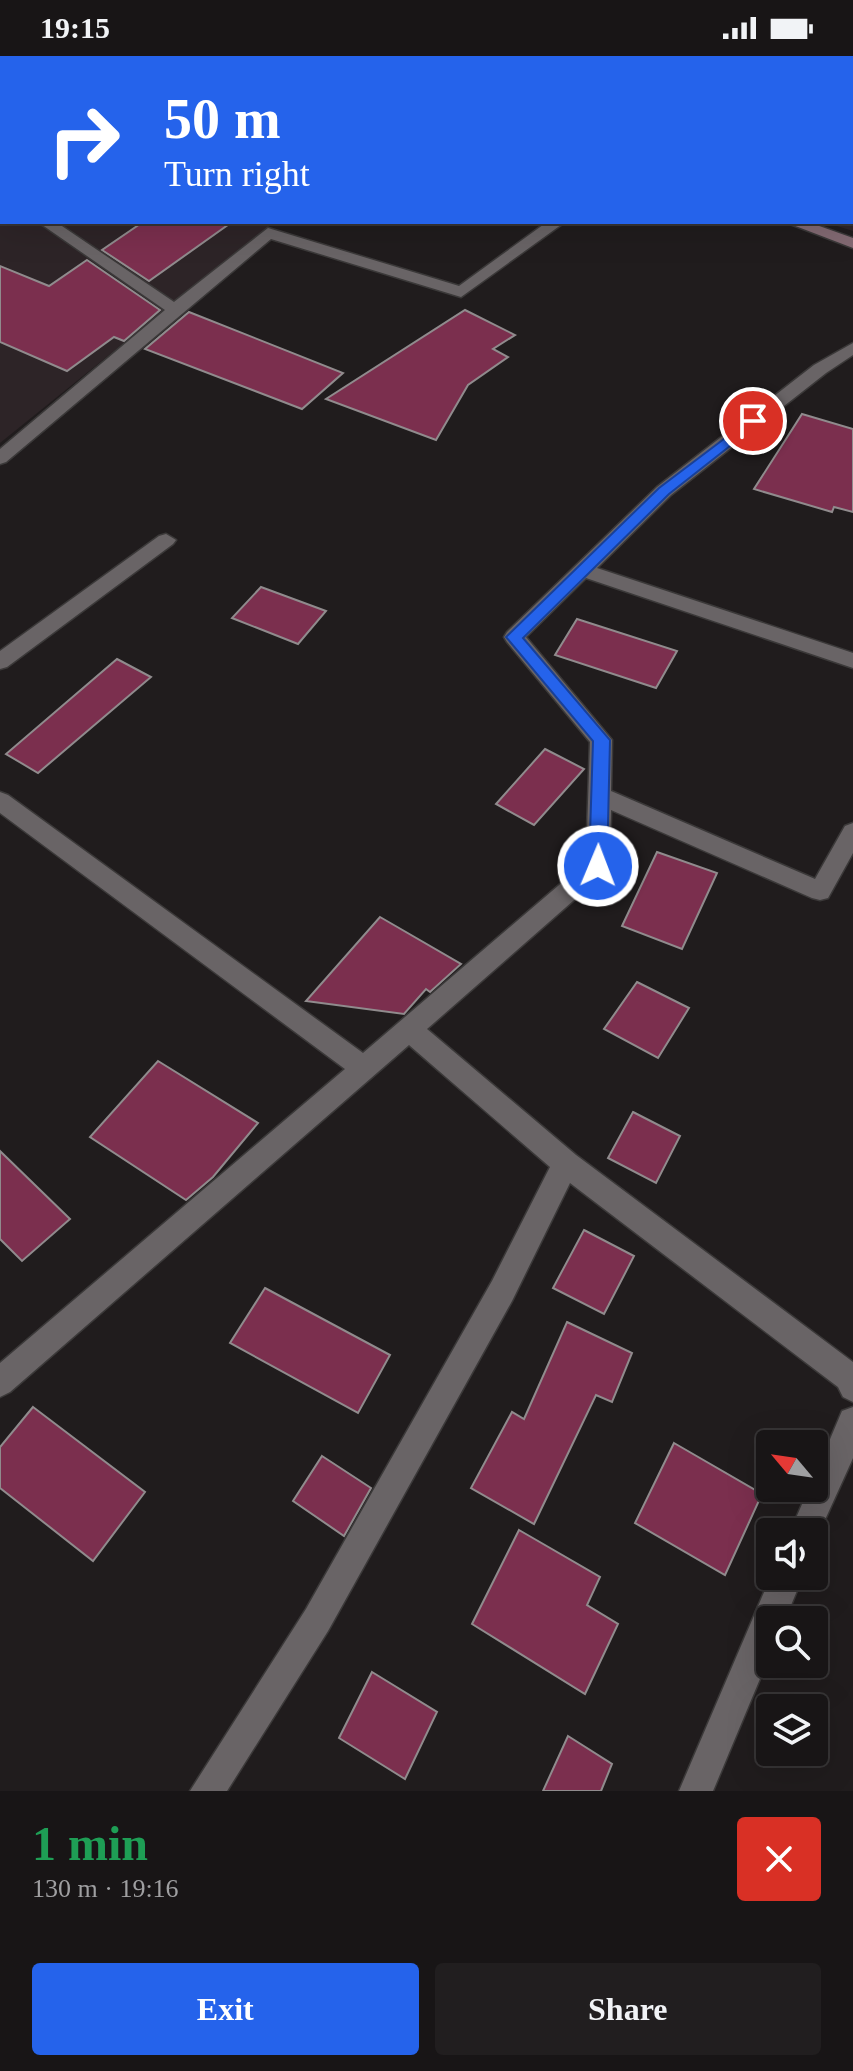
<!DOCTYPE html>
<meta charset="utf-8">
<style>
:root{--surface:#181516;--page:#211e1f;--text:#f1f3f6;--muted:#9f9fa1;--line:#363435;--accent:#2563eb}
body{margin:0;font-family:"Times New Roman",serif;background:var(--page);color:var(--text);height:100vh;display:flex;flex-direction:column;font-size:30px;white-space:nowrap}
*{box-sizing:border-box;margin:0}
p{font-size:26px;color:var(--muted)}
.icon{flex:none;width:44px;height:44px;fill:none;stroke:currentColor;stroke-width:2;stroke-linecap:round;stroke-linejoin:round}
.map{position:relative;height:1735px;overflow:hidden}
.details{display:flex;flex-direction:column;background:var(--surface);flex:1}
.details>*{flex:none}
.banner{position:absolute;left:0px;top:0px;width:854px;height:168px;box-shadow:0 8px 32px #0002,0 0 0 2px var(--line);background:#2563eb;color:#fff;overflow:hidden}
.needle{width:52px;rotate:299deg}
.controls{position:absolute;left:756px;top:1374px;display:grid;gap:16px}
.controls a{display:grid;place-items:center;width:72px;height:72px;border-radius:8px;background:var(--surface);box-shadow:0 8px 32px #0002,0 0 0 2px var(--line);font-size:40px}
.pin{position:absolute;display:grid;place-items:center;width:68px;height:68px;color:#fff;margin:-34px;border:4px solid #fff;border-radius:50%;box-shadow:0 2px 8px #0007}
.me{position:absolute;width:88px;margin:-44px;rotate:1deg;stroke-linejoin:round;filter:drop-shadow(0 0 6px #0008)}
.turn{display:flex;align-items:center;gap:28px;height:168px;padding:0 32px;font-size:36px}
.turn .icon{width:104px;height:104px;stroke-width:2.5}
.turn b{display:block;font-size:56px;line-height:68px}
.round{display:grid;place-items:center;flex:none;width:84px;height:84px;border-radius:8px;background:var(--page)}
.summary{display:flex;align-items:center;justify-content:space-between;height:136px;padding:0 32px}
h1{font-size:48px;font-weight:800;line-height:60px;color:#1e9e55}
.action{display:flex;gap:16px;margin-top:auto;padding:16px 32px}
.action a{flex:1;height:92px;border-radius:8px;background:var(--accent);color:#fff;font-size:32px;font-weight:800;line-height:92px;text-align:center}
.action a+a{background:var(--page);color:var(--text)}
.status{display:flex;justify-content:space-between;align-items:center;height:56px;padding:0 40px;background:var(--surface);direction:ltr}
.status svg{height:22px;fill:currentColor}
.map>svg:first-child{display:block}
.built{fill:#2d2427}
.building{fill:#7b2f4e;stroke:#908b8d;stroke-width:2}
.lines{fill:none;stroke-linecap:round;stroke-linejoin:round}
.minor-casing{stroke:#3b3939;stroke-width:3}
.tertiary-casing{stroke:#3b3939;stroke-width:27}
.secondary-casing{stroke:#3b3939;stroke-width:3}
.minor{fill:#696466;fill-rule:evenodd}
.tertiary{stroke:#696466;stroke-width:24}
.secondary{fill:#836a73;fill-rule:evenodd}
.route{fill:#2563eb;stroke:#184099;stroke-width:2}
</style>
<div class="status"><b>19:15</b><svg viewBox="0 0 49 12"><path d="M0 12V9h3v3zM5 12V6h3v6zM10 12V3h3v9zM15 12V0h3v12zM26 1h20v11H26zM47 4h2v5h-2z"/></svg></div>
<div class="map">
<svg width="853" height="1735" viewBox="0 0 853 1735">
<rect width="100%" height="100%" fill="#201c1d"/>
<g class="built">
<path d="M0,0L83,2H2V166H274L0,387Z"/>
<path d="M186,0H853V175L824,166H852V2Z"/>
</g>
<g class="building">
<path d="M143,166H232L149,225L102,194Z"/>
<path d="M87,204L160,254L124,285L114,281L67,315L0,286V210L49,230Z"/>
<path d="M465,254L515,279L493,293L508,301L468,329L436,384L326,343Z"/>
<path d="M189,256L343,317L302,353L145,293Z"/>
<path d="M802,358L853,373V456L834,451L832,456L754,433Z"/>
<path d="M261,531L326,555L298,588L232,562Z"/>
<path d="M577,563L677,595L656,632L555,599Z"/>
<path d="M117,603L151,621L38,717L6,698Z"/>
<path d="M545,693L584,713L534,769L496,748Z"/>
<path d="M657,796L717,817L682,893L622,870Z"/>
<path d="M380,861L461,908L430,936L426,933L404,958L306,945Z"/>
<path d="M637,926L689,952L658,1002L604,973Z"/>
<path d="M158,1005L258,1067L213,1121L186,1144L90,1081Z"/>
<path d="M633,1056L680,1080L656,1127L608,1102Z"/>
<path d="M0,1095L70,1163L22,1205L0,1183Z"/>
<path d="M584,1174L634,1200L604,1258L553,1232Z"/>
<path d="M265,1232L390,1299L358,1357L230,1287Z"/>
<path d="M567,1266L632,1297L612,1346L596,1339L534,1468L471,1432L512,1356L524,1363Z"/>
<path d="M33,1351L145,1436L93,1505L0,1432V1391Z"/>
<path d="M674,1387L762,1438L725,1519L635,1467Z"/>
<path d="M322,1400L371,1432L344,1480L293,1445Z"/>
<path d="M519,1474L600,1521L587,1549L618,1568L585,1638L472,1568Z"/>
<path d="M372,1616L437,1656L405,1723L339,1682Z"/>
<path d="M568,1680L612,1708L601,1735H543Z"/>
</g>
<g class="lines">
<defs>
<g id="minor">
<path d="M853,16V25H852V16Z"/>
<path d="M0,143L2,144V154L0,153Z"/>
<path d="M38,166H56L174,246L268,172L459,230L547,166H565L461,241L271,183L6,406L0,408V393L165,254Z"/>
<path d="M853,287V299L826,317L671,439L597,512L853,597V612L586,522L526,581L612,684L611,735L815,823L845,770L853,767V797L828,842L820,844L812,842L611,754L610,810L606,816L427,973L576,1099L853,1306V1346L843,1341L838,1331L570,1127L512,1245L328,1575L227,1735H190L306,1553L492,1225L550,1111L409,989L10,1336L0,1341V1307L345,1013L0,757V736L8,739L363,997L586,806L590,686L507,586L504,581L507,576L657,431L814,309Z"/>
<path d="M166,478L176,484L173,488L7,611L0,613V595L159,480Z"/>
<path d="M853,1351V1402L814,1488V1476H790L809,1432H814V1421L842,1355Z"/>
<path d="M771,1520H803L785,1564H770V1599L713,1735H679Z"/>
</g>
<path id="tertiary" d="M7,2L11,0"/>
<g id="secondary">
<path d="M140,0H158L160,2H142Z"/>
<path d="M785,166H808L853,182V192Z"/>
</g>
</defs>
<use href="#minor" class="minor-casing"/>
<use href="#tertiary" class="tertiary-casing"/>
<use href="#secondary" class="secondary-casing"/>
<use href="#minor" class="minor"/>
<use href="#tertiary" class="tertiary"/>
<use href="#secondary" class="secondary"/>
</g>
<path class="route" d="M753,361L758,362V368L669,438L523,582L610,684L607,810L598,817L592,815L589,810L593,685L506,581L659,432Z"/>
</svg>
<div class="controls">
<a><svg class="needle" viewBox="-14 -14 28 28"><path d="M0-13l5 13h-10z" fill="#e53935"/><path d="M0 13l5-13h-10z" fill="#9f9fa1"/></svg></a>
<a><svg class="icon" aria-label="sound" viewBox="0 0 24 24"><path d="M4 9h4l5-4v14l-5-4H4zM17 9q2 3 0 6"/></svg></a>
<a><svg class="icon" aria-label="search" viewBox="0 0 24 24"><circle cx="10" cy="10" r="6"/><path d="M15 15l6 6"/></svg></a>
<a><svg class="icon" aria-label="layers" viewBox="0 0 24 24"><path d="M12 4l9 5-9 5-9-5zM3 14l9 5 9-5"/></svg></a>
</div>
<div class="pin" style="left:753px;top:365px;background:#d93025"><svg class="icon" aria-label="arrive" viewBox="0 0 24 24"><path d="M6 21V4h12l-3 4 3 4H6"/></svg></div>
<svg class="me" style="left:598px;top:810px" viewBox="-20 -20 40 40"><circle r="17" fill="#2563eb" stroke="#fff" stroke-width="3"/><path d="M0-11L8 9 0 5-8 9z" fill="#fff"/></svg>
<div class="banner">
<div class="turn"><svg class="icon" aria-label="right" viewBox="0 0 24 24"><path d="M7 20v-9h11M14 6l5 5-5 5"/></svg><div><b>50 m</b>Turn right</div></div>
</div>
</div>
<section class="details">
<div class="summary"><div><h1>1 min</h1><p>130 m · 19:16</p></div><a class="round" style="background:#d93025;color:#fff"><svg class="icon" aria-label="close" viewBox="0 0 24 24"><path d="M6 6l12 12M18 6L6 18"/></svg></a></div>
<div class="action"><a>Exit</a><a>Share</a></div>
</section>
